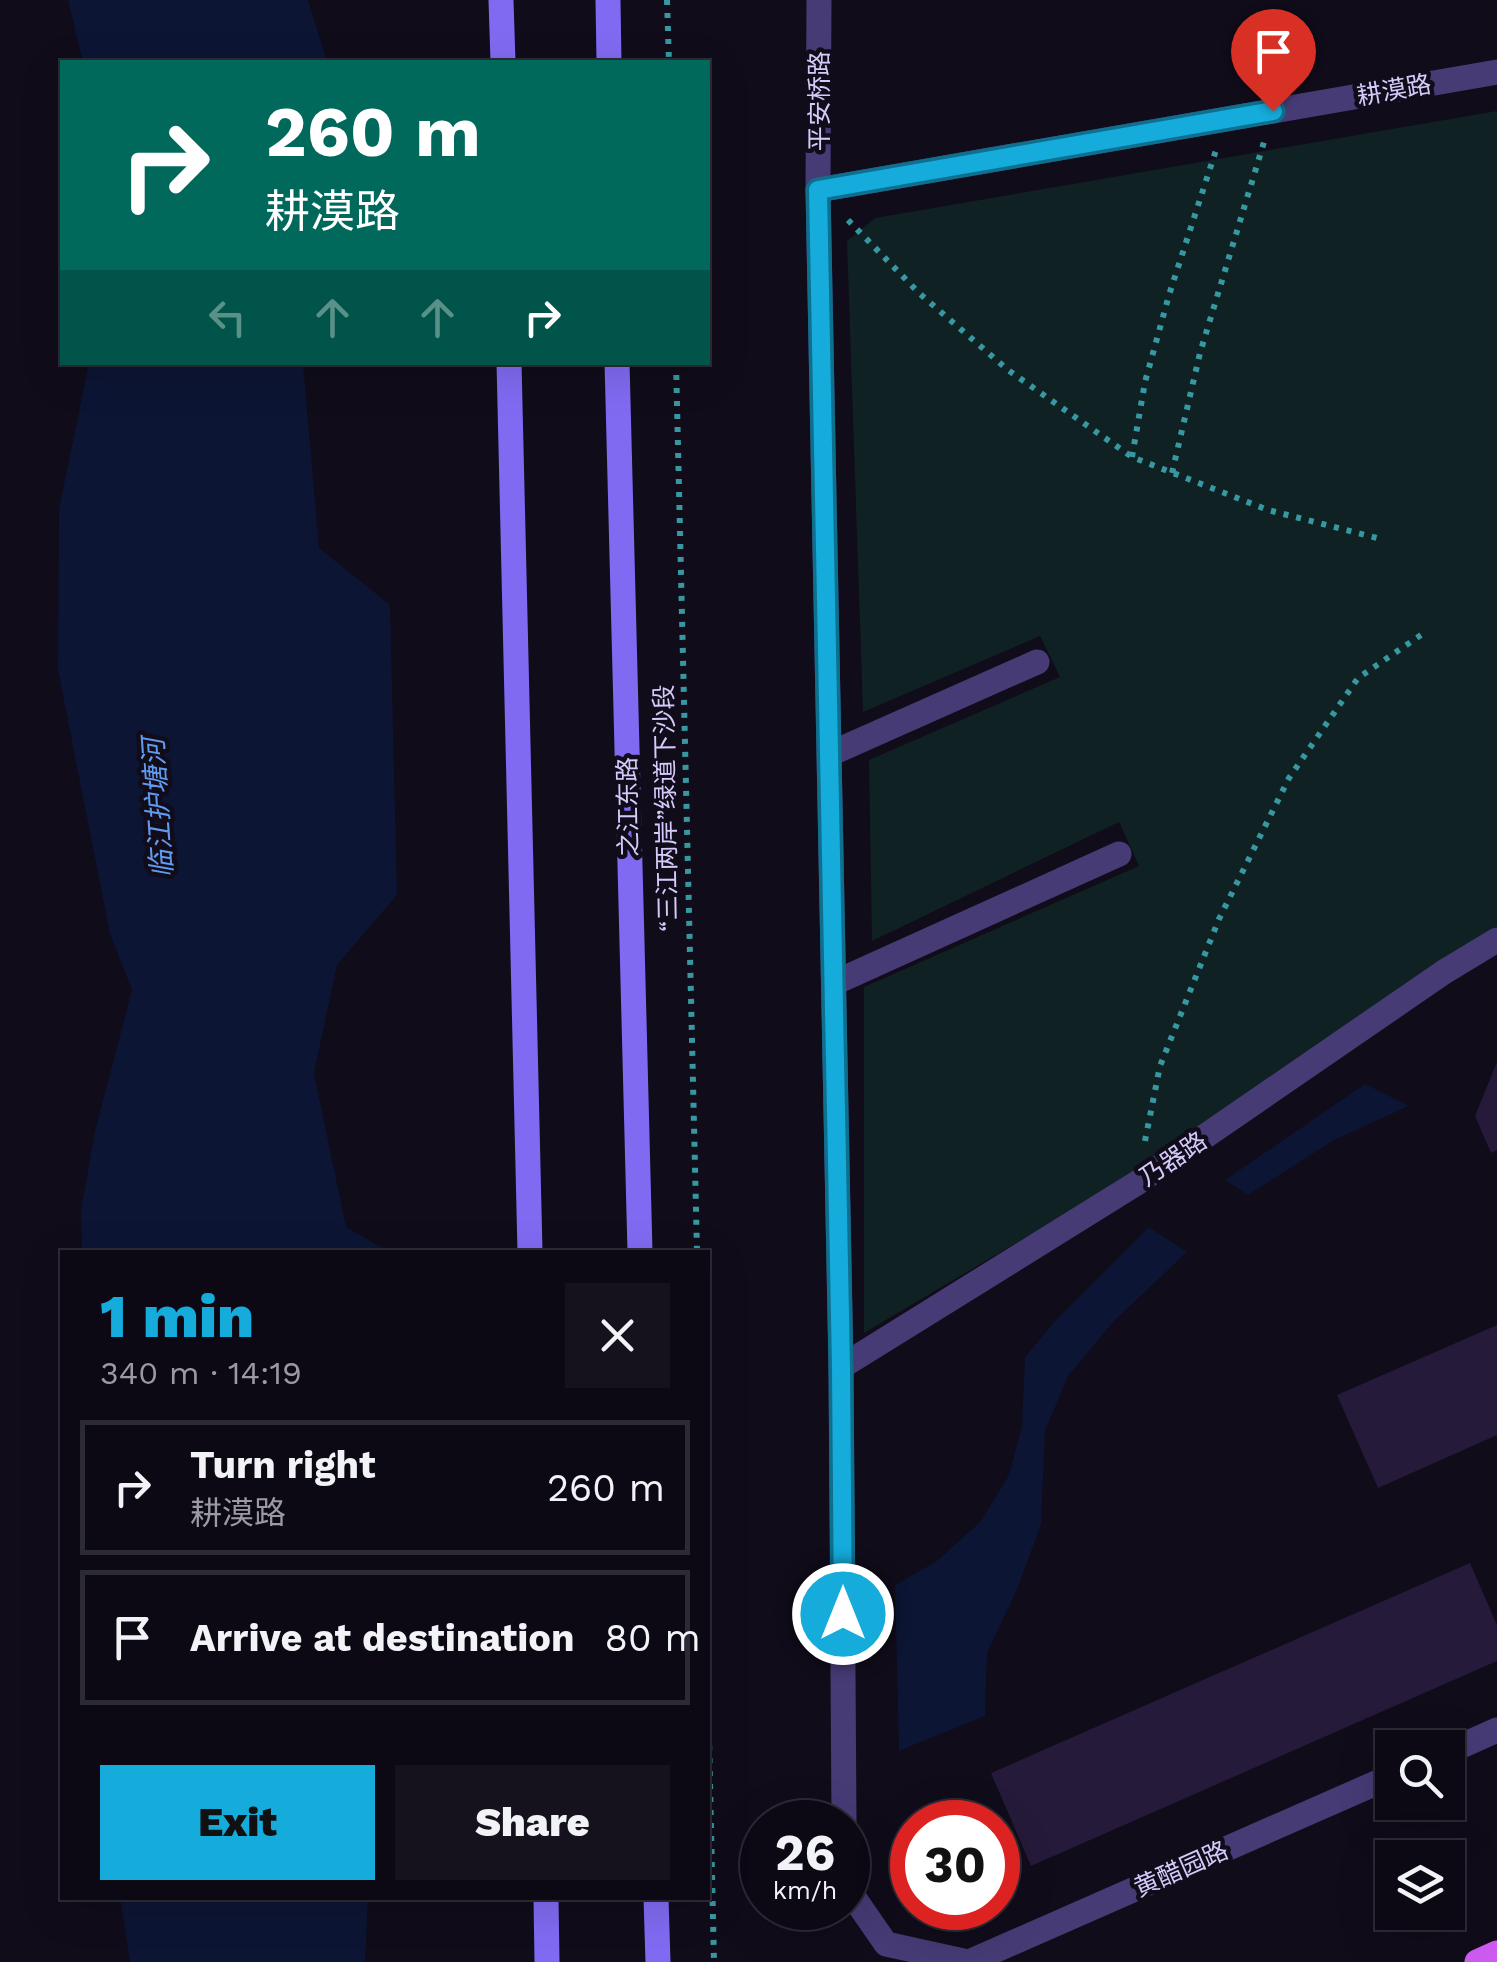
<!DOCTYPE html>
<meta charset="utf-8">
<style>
:root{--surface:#0c0914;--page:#15121d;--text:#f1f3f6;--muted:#9a9aa0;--line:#2c2a34;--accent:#15abdb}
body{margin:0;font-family:"Work Sans","Noto Sans SC",sans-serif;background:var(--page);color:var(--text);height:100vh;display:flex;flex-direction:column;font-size:38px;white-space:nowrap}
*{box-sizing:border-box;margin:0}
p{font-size:32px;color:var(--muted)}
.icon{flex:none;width:55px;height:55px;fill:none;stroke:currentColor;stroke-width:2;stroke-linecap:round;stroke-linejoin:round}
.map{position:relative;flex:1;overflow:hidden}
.details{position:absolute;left:60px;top:1250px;width:650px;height:650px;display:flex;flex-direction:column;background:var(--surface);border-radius:0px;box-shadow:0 10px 40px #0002,0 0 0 2px var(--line)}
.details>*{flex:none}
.top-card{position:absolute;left:60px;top:60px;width:650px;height:305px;border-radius:0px;box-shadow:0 10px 40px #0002,0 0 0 2px var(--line);background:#00695c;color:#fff;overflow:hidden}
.fabs{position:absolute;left:1375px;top:1730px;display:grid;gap:20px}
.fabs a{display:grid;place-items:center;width:90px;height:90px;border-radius:0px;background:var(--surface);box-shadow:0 10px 40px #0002,0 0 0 2px var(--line);font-size:50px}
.speed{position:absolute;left:740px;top:1800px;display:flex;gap:20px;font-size:50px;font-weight:700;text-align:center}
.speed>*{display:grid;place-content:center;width:130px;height:130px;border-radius:50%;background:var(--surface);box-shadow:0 10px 40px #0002,0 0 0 2px var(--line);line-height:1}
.speed small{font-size:25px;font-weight:400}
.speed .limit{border:15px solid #d22;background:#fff;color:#111}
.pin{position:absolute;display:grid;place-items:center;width:85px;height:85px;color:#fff;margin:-102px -42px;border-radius:50% 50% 50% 0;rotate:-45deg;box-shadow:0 0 10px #0007}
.pin .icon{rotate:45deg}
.me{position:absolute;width:110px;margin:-55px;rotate:0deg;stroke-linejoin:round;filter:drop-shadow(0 0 8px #0008)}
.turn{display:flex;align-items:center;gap:35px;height:210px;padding:0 40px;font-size:45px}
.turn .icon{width:130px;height:130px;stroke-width:2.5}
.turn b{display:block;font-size:70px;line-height:85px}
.lanes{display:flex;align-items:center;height:95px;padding:0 40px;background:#0003;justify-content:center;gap:50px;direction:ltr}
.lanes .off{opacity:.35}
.round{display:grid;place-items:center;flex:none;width:105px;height:105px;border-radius:0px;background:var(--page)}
.head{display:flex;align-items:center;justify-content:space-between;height:170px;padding:0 40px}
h1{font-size:60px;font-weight:800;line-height:75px;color:var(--accent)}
.button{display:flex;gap:20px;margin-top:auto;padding:20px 40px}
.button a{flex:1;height:115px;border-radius:0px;background:var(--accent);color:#111;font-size:40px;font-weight:800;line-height:115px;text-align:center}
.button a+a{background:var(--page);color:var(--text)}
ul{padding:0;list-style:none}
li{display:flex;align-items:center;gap:30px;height:135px;margin:0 20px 15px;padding:0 20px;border:5px solid var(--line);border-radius:0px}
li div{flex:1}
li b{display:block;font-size:38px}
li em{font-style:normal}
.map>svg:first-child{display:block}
.green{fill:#102123}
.water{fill:#0c1533}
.building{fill:#251a39}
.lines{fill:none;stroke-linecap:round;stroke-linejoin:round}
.path{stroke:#3798a1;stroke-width:6;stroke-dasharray:5 8;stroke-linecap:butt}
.street{stroke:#463b75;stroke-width:25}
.secondary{stroke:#806af1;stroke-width:25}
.primary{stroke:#cd5bf0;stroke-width:25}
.route-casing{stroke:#0e6f8e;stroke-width:25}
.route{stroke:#15abdb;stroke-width:18}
.labels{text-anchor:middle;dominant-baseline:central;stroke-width:9;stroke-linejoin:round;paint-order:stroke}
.street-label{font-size:25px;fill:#d6cafa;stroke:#100c1a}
.water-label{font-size:28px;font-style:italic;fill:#629af0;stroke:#100c1a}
</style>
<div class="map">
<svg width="1497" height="1962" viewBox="0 0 1497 1962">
<rect width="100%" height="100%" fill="#100c1a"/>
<path class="green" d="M1497,111V950L1264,1096L864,1333V987L1139,866L1119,822L872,941L869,760L1060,677L1040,636L863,712L847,241L875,218Z"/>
<g class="water">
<path d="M68,0H308L327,62H83Z"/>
<path d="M89,363H303L319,548L390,605L397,895L337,965L314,1073L346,1227L390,1252H82L81,1210L95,1131L132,990L110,934L58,670L59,509Z"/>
<path d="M1365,1084L1409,1106L1334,1140L1248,1195L1225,1180Z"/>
<path d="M1149,1227L1187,1252L1114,1321L1068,1376L1045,1431L1041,1524L1019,1585L987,1653L985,1716L899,1751L895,1585L937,1561L981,1521L1009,1475L1022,1426L1025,1357L1055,1321Z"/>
<path d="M120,1898H368L365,1962H130Z"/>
</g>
<g class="building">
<path d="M1497,1062V1150L1491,1153L1475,1116Z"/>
<path d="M1497,1325V1435L1378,1488L1337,1395Z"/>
<path d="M1470,1563L1497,1625V1661L1031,1866L991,1773Z"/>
</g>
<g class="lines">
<g class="path">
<path d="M667,0L669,62"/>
<path d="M848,220L919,293L1008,370L1132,457L1268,510L1381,539"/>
<path d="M676,362L697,1252"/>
<path d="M1132,457L1145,382L1169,295L1216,150"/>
<path d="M1172,473L1200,353L1264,142"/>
<path d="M1145,1141L1160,1066L1219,919L1289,778L1358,678L1424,633"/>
<path d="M708,1693L714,1962"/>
</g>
<g class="street">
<path d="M819,0L818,190L841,1367L844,1822"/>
<path d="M818,190L1497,72"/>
<path d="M830,754L1037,662"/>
<path d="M834,983L1119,854"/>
<path d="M841,1367L1137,1183L1444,972L1497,940"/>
<path d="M1448,1752L1497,1730"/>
<path d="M848,1889L886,1944L968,1962"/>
<path d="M969,1962L1392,1776"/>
</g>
<g class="secondary">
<path d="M501,0L503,62"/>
<path d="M608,0L609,62"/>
<path d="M509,362L530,1252"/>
<path d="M617,362L640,1252"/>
<path d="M546,1898L547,1962"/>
<path d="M656,1898L658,1962"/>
</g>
<path class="primary" d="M1477,1962L1497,1953"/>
</g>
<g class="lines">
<defs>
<path id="route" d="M843,1614L841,1367L818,190L1273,111"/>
</defs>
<use href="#route" class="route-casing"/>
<use href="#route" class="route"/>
</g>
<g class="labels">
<g class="street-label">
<text transform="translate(1394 90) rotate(-10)">耕漠路</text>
<text transform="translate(819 101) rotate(-90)">平安桥路</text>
<text transform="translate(628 807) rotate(-91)">之江东路</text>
<text transform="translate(666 808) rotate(-91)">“三江两岸”绿道下沙段</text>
<text transform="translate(1173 1159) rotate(-34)">乃器路</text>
<text transform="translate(1181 1869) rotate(-24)">黄醋园路</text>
</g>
<g class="water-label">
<text transform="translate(158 808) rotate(-94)">临江护塘河</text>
</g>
</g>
</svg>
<div class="fabs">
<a><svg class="icon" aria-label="search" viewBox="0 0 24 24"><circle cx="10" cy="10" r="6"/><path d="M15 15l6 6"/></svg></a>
<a><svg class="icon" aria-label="layers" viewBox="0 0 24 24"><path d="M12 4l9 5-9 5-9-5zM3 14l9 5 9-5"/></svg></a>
</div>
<div class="speed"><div>26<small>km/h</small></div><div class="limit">30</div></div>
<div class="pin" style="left:1273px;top:111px;background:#d93025"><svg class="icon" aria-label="arrive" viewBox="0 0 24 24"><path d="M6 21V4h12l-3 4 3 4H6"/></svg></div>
<svg class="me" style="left:843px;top:1614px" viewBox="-20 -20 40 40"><circle r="17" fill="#15abdb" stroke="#fff" stroke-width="3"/><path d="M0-11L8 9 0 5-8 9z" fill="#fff"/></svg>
<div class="top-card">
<div class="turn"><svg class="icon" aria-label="right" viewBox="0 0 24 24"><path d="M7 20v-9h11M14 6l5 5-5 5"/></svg><div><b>260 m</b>耕漠路</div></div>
<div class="lanes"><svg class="icon off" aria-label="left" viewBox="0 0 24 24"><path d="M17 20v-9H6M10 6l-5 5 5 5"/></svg><svg class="icon off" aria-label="ahead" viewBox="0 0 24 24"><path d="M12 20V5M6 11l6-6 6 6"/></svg><svg class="icon off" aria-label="ahead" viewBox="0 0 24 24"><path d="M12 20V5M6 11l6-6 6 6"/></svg><svg class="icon" aria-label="right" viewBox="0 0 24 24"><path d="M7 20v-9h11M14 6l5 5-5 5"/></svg></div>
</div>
<section class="details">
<div class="head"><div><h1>1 min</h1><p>340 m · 14:19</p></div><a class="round"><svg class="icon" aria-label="close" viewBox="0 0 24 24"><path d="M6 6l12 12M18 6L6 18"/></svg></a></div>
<ul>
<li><svg class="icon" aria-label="right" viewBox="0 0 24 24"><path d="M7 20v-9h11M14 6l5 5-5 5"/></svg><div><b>Turn right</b><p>耕漠路</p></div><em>260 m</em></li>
<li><svg class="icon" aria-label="arrive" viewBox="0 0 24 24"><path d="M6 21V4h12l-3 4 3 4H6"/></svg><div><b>Arrive at destination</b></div><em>80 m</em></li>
</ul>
<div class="button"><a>Exit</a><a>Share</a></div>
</section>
</div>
